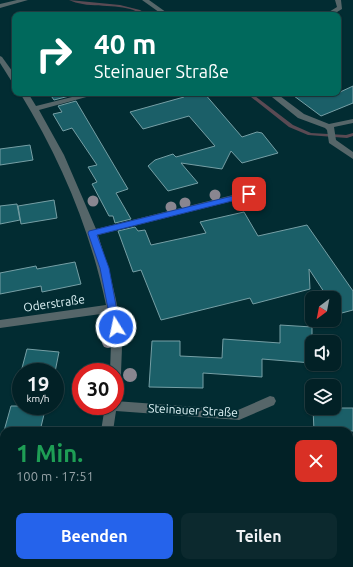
<!DOCTYPE html>
<html lang="de">
<meta charset="utf-8">
<style>
:root{--surface:#022126;--page:#0c292e;--text:#f1f3f6;--muted:#96a3a7;--line:#233e43;--accent:#2563eb}
body{margin:0;font-family:Ubuntu,sans-serif;background:var(--page);color:var(--text);height:100vh;display:flex;flex-direction:column;font-size:15px;white-space:nowrap}
*{box-sizing:border-box;margin:0}
p{font-size:13px;color:var(--muted)}
.icon{flex:none;width:22px;height:22px;fill:none;stroke:currentColor;stroke-width:2;stroke-linecap:round;stroke-linejoin:round}
.map{position:relative;flex:1;overflow:hidden}
.panel{position:absolute;left:0px;top:427px;width:353px;height:140px;display:flex;flex-direction:column;background:var(--surface);border-radius:12px 12px 0 0;box-shadow:0 1px 3px #0004,0 0 0 1px var(--line)}
.panel>*{flex:none}
.top-card{position:absolute;left:12px;top:12px;width:329px;height:84px;border-radius:8px;box-shadow:0 1px 3px #0004,0 0 0 1px var(--line);background:#00695c;color:#fff;overflow:hidden}
.needle{width:26px;rotate:212deg}
.fabs{position:absolute;left:305px;top:291px;display:grid;gap:8px}
.fabs a{display:grid;place-items:center;width:36px;height:36px;border-radius:8px;background:var(--surface);box-shadow:0 1px 3px #0004,0 0 0 1px var(--line);font-size:20px}
.speed{position:absolute;left:12px;top:363px;display:flex;gap:8px;font-size:20px;font-weight:700;text-align:center}
.speed>*{display:grid;place-content:center;width:52px;height:52px;border-radius:50%;background:var(--surface);box-shadow:0 1px 3px #0004,0 0 0 1px var(--line);line-height:1}
.speed small{font-size:10px;font-weight:400}
.speed .limit{border:6px solid #d22;background:#fff;color:#111}
.pin{position:absolute;display:grid;place-items:center;width:34px;height:34px;color:#fff;margin:-17px;border-radius:8px;box-shadow:0 2px 6px #0006}
.me{position:absolute;width:44px;margin:-22px;rotate:350deg;stroke-linejoin:round;filter:drop-shadow(0 0 3px #0008)}
.turn{display:flex;align-items:center;gap:14px;height:84px;padding:0 16px;font-size:18px}
.turn .icon{width:52px;height:52px;stroke-width:2.5}
.turn b{display:block;font-size:28px;line-height:34px}
.round{display:grid;place-items:center;flex:none;width:42px;height:42px;border-radius:8px;background:var(--page)}
.head{display:flex;align-items:center;justify-content:space-between;height:68px;padding:0 16px}
h1{font-size:24px;font-weight:700;line-height:30px;color:#1e9e55}
.cta{display:flex;gap:8px;margin-top:auto;padding:8px 16px}
.cta a{flex:1;height:46px;border-radius:8px;background:var(--accent);color:#fff;font-size:16px;font-weight:700;line-height:46px;text-align:center}
.cta a+a{background:var(--page);color:var(--text)}
.map>svg:first-child{display:block}
.lines{fill:none;stroke-linecap:round;stroke-linejoin:round}
.stream{fill:#5a4a53;fill-rule:evenodd}
.building{fill:#1b5f68;stroke:#769fa5}
.minor{fill:#566669;fill-rule:evenodd}
.tree{fill:#898690}
.route{fill:#2563eb;stroke:#184099}
.labels{text-anchor:middle;dominant-baseline:central;stroke-width:4;stroke-linejoin:round;paint-order:stroke}
.street-label{font-size:12px;fill:#e0f5f8;stroke:#022c32}
</style>
<div class="map">
<svg width="353" height="567" viewBox="0 0 353 567">
<rect width="100%" height="100%" fill="#022c32"/>
<g class="lines">
<g class="stream">
<path d="M69,0L120,5L140,10L148,15C142,15 137,11 130,9C112,4 85,8 69,0Z"/>
<path d="M246,93H251L293,125L311,133L346,135L353,133V136L347,138L308,135L289,127Z"/>
</g>
</g>
<g class="building">
<path d="M353,86V103L321,116L290,93H338Z"/>
<path d="M49,93H72L73,95L54,100Z"/>
<path d="M180,93H204L242,137L257,132L262,133L278,153L242,163L231,151L222,169L181,163L198,183L168,191L148,166L155,160L173,154L176,157L215,146L189,116L143,129L130,112L184,97Z"/>
<path d="M76,101L128,189L116,193L131,219L115,223L113,216H109L92,184L97,182L88,167L97,165L72,128L63,131L53,114L62,112L58,106Z"/>
<path d="M30,145L33,160L0,165V149Z"/>
<path d="M54,200L57,218L21,224L18,206Z"/>
<path d="M17,204L20,220L0,224V206Z"/>
<path d="M244,212L258,236L307,225L353,291V310L338,314L334,308V298H328L309,269L310,289L253,304L250,298L161,320L141,270L133,272L118,231L135,227L138,231L145,230L151,245L206,233L200,222Z"/>
<path d="M75,262L81,284L42,292L41,286L0,294V273L36,266L37,269Z"/>
<path d="M280,325L312,327V363L262,359V377L203,373V388L149,387L152,341H180V356L222,358L223,339L280,343Z"/>
<path d="M27,349L59,352L55,372H21Z"/>
<path d="M11,406H46L40,431H4Z"/>
<path d="M313,408H353V431H314Z"/>
</g>
<g class="lines">
<g class="minor">
<path d="M17,0H28L0,8V4Z"/>
<path d="M142,0H149L170,15H163Z"/>
<path d="M335,0H341L342,9L332,15H324L337,7Z"/>
<path d="M0,56L2,57L15,75V82H12L0,63Z"/>
<path d="M20,93H28L36,106L88,93H101L39,110L64,155L96,229L249,191L253,194L249,197L98,235C109,270 120,306 122,343C122,354 121,366 121,377L119,380L115,382V372H110L111,343L108,313L0,328V320L106,305C90,229 61,160 20,93Z"/>
<path d="M267,93H276L304,114L329,124L353,119V123L334,127L336,140L353,152V159L329,143L327,130L325,128L298,118Z"/>
<path d="M270,396L274,397L276,401L274,405L239,420L116,411L113,431H101L105,406H115V401L238,410Z"/>
<path d="M80,563H94L93,567H79Z"/>
</g>
</g>
<g class="tree">
<circle cx="215" cy="195" r="5.5"/>
<circle cx="93" cy="201" r="5.5"/>
<circle cx="185" cy="203" r="5.5"/>
<circle cx="171" cy="207" r="5.5"/>
<circle cx="108" cy="342" r="6"/>
<circle cx="130" cy="375" r="7"/>
</g>
<path class="route" d="M249,192L253,194L252,196L97,235L109,268L120,327L116,331L112,329L100,268L88,233L89,231Z"/>
<g class="labels">
<g class="street-label">
<text transform="translate(54 303) rotate(-8)">Oderstraße</text>
<text transform="translate(193 410) rotate(3)">Steinauer Straße</text>
</g>
</g>
</svg>
<div class="fabs">
<a><svg class="needle" viewBox="-14 -14 28 28"><path d="M0-13l5 13h-10z" fill="#e53935"/><path d="M0 13l5-13h-10z" fill="#96a3a7"/></svg></a>
<a><svg class="icon" aria-label="sound" viewBox="0 0 24 24"><path d="M4 9h4l5-4v14l-5-4H4zM17 9q2 3 0 6"/></svg></a>
<a><svg class="icon" aria-label="layers" viewBox="0 0 24 24"><path d="M12 4l9 5-9 5-9-5zM3 14l9 5 9-5"/></svg></a>
</div>
<div class="speed"><div>19<small>km/h</small></div><div class="limit">30</div></div>
<div class="pin" style="left:249px;top:194px;background:#d93025"><svg class="icon" aria-label="arrive" viewBox="0 0 24 24"><path d="M6 21V4h12l-3 4 3 4H6"/></svg></div>
<svg class="me" style="left:116px;top:327px" viewBox="-20 -20 40 40"><circle r="17" fill="#2563eb" stroke="#fff" stroke-width="3"/><path d="M0-11L8 9 0 5-8 9z" fill="#fff"/></svg>
<div class="top-card">
<div class="turn"><svg class="icon" aria-label="right" viewBox="0 0 24 24"><path d="M7 20v-9h11M14 6l5 5-5 5"/></svg><div><b>40 m</b>Steinauer Straße</div></div>
</div>
<section class="panel">
<div class="head"><div><h1>1 Min.</h1><p>100 m · 17:51</p></div><a class="round" style="background:#d93025;color:#fff"><svg class="icon" aria-label="close" viewBox="0 0 24 24"><path d="M6 6l12 12M18 6L6 18"/></svg></a></div>
<div class="cta"><a>Beenden</a><a>Teilen</a></div>
</section>
</div>
